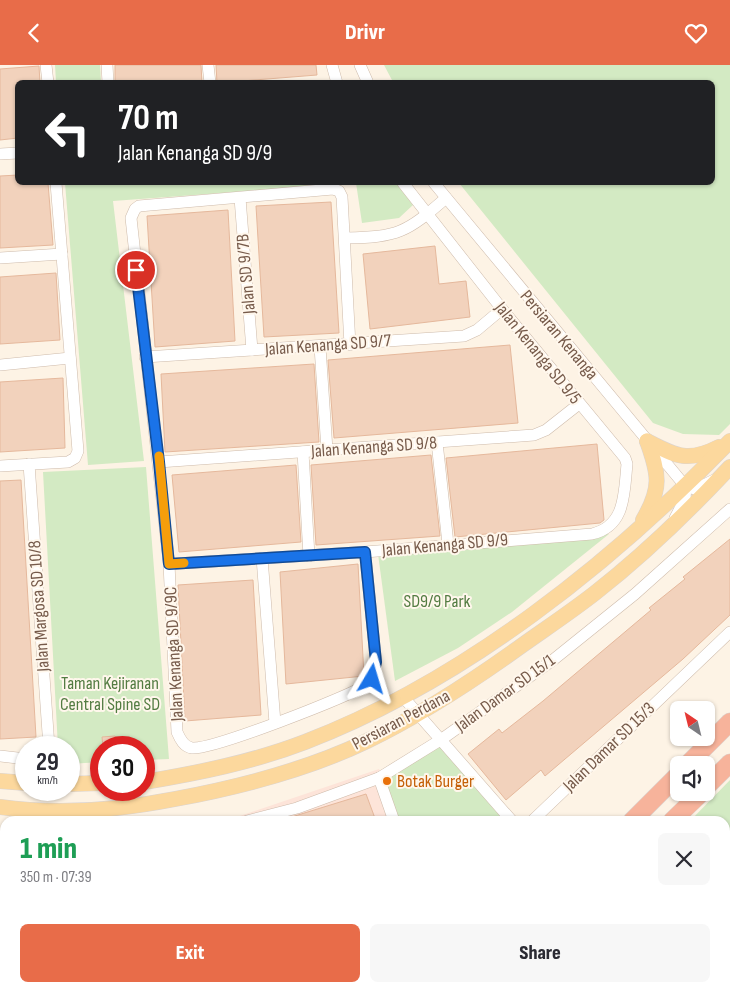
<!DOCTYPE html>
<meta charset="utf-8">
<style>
:root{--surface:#fff;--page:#f7f7f7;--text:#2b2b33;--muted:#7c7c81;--accent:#e86c49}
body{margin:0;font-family:"Sofia Sans Condensed",sans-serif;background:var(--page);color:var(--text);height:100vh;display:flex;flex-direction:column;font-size:19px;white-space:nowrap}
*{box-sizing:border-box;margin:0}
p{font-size:16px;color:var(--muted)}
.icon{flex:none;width:28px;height:28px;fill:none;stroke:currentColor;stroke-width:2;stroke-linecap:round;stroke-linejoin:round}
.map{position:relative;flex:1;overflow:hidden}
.side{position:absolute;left:0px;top:751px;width:730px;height:176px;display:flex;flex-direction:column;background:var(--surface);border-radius:15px 15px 0 0;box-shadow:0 1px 4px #0004}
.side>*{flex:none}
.banner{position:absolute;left:15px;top:15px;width:700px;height:105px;border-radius:8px;box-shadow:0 1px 4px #0004;background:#202124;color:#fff;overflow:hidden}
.needle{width:32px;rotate:325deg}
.buttons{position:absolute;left:670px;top:636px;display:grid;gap:10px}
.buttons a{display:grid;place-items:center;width:45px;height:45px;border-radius:8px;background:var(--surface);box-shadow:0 1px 4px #0004;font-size:25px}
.speed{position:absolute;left:15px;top:671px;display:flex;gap:10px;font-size:25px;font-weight:700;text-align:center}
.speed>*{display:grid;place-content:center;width:65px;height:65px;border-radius:50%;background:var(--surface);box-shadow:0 1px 4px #0004;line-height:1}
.speed small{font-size:12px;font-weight:400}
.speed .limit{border:8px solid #d22;background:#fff;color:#111}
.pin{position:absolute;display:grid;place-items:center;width:42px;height:42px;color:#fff;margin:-21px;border:2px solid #fff;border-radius:50%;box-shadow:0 1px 5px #0007}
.me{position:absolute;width:55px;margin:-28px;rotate:7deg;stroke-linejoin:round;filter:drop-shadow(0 0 4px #0008)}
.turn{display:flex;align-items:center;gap:18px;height:105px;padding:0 20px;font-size:22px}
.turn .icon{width:65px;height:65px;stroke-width:2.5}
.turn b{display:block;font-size:35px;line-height:42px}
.round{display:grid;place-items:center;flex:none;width:52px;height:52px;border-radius:8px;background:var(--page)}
.headline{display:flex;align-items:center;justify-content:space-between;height:85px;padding:0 20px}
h1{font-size:30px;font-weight:800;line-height:38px;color:#1e9e55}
.action{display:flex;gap:10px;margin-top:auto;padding:10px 20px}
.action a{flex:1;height:58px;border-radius:8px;background:var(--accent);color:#fff;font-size:20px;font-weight:800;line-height:58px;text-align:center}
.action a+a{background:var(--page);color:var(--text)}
header{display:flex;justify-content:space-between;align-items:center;height:65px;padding:0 20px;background:var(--accent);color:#fff;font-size:22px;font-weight:800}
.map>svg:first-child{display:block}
.residential{fill:#f4e5d3}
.commercial{fill:#fde4d9}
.green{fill:#d3eac3}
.building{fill:#f2d2bc;stroke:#e5b89c}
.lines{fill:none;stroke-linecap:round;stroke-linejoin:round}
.minor-casing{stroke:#cebbab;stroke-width:12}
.major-casing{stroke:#dbd4d0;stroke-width:16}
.highway-casing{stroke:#dbd4d0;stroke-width:19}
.minor{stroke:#fff;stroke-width:11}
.major{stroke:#fcd89d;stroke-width:15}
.highway{stroke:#f7b39b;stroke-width:18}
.route-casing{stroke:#114b97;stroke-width:12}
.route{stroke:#1a73e8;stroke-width:9}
.slow{stroke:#f59e0b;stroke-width:9}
.food-dot{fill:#e8710a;stroke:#fff7ec;stroke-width:2}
.labels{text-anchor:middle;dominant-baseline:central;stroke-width:4;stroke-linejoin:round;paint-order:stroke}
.street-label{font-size:18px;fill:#765a4a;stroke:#fff7ec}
.park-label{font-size:18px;fill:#537c42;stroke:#fff7ec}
.food-label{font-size:18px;fill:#c56008;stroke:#fff7ec;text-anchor:start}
</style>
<header><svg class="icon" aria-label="back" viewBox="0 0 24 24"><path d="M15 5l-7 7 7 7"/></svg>Drivr<svg class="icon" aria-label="heart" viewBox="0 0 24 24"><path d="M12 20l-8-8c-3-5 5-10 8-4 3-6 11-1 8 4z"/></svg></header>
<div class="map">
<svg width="730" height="927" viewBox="0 0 730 927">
<rect width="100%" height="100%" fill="#fdf3e5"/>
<path class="residential" d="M730,797V927H605L609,922H725V802Z"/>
<g class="commercial">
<path d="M379,704L400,756H225Z"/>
<path d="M0,765L5,766V834H0Z"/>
</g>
<g class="green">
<path d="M55,0H100L101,17H56Z"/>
<path d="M384,0H730V359L719,370L683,369L653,358L459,118H712V18L393,17Z"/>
<path d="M65,118H396L413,140L399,153L362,158L356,118L113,136L144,396L88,400Z"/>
<path d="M146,402L169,694L144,695V682H101V697L69,699V682H58L43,407Z"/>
<path d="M609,469L512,547L458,583L395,616L378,489Z"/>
<path d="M441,679L508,756H399L383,715Z"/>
<path d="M730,715V797L725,802V756H690Z"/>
<path d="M526,923V922L609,923L605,927H522Z"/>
</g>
<g class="building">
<path d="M115,0H201L202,18H115Z"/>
<path d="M216,0H316L317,10L217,18Z"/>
<path d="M39,1L40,18H18V73L0,75V4Z"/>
<path d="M18,110V118H48L53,180L0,183V111Z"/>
<path d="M331,137L339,268L264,272L256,141Z"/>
<path d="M228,145L235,276L155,282L147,151Z"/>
<path d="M435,181L439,219L466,216L470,252L370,264L363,189Z"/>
<path d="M56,208L60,275L0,279V212Z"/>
<path d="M510,280L518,358L334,373L328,295Z"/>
<path d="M314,299L319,377L165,387L161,309Z"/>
<path d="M63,313L65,383L0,387V317Z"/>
<path d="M597,379L604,455L600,458L455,472L446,393Z"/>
<path d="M431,390L440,471L316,480L311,400Z"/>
<path d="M296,400L301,477L179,487L172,410Z"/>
<path d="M21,415L36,672L0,674V416Z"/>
<path d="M730,474V550L683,594L545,711L541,705L506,735L468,689L499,664L502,668L543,636L651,545L649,543L685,514L683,512Z"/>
<path d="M358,499L364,611L286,619L280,507Z"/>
<path d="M253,515L261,650L185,656L178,520Z"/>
<path d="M115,671L116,682H103L102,672Z"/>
<path d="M366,729L376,756H285V754Z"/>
</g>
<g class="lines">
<defs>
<g id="minor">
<path d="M46,0L48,18"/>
<path d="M107,0L108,18"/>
<path d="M208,0L210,18"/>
<path d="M332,0L337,18"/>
<path d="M360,0L368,18"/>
<path d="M0,89L18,88"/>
<path d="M434,118L686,422L696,424L714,415"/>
<path d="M240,133L252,285"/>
<path d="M346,173C398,172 406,168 446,133"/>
<path d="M0,193L62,189"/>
<path d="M350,280L342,132L339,126L333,124L139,141L135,144L131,153L169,499L177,667C180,674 184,682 192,683C212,685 348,632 368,619L372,614L376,597L365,487"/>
<path d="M320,282L327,385"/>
<path d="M145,292L464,271L477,265L502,244"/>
<path d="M0,300L70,293"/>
<path d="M437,377L448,479"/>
<path d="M303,387L309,491"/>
<path d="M159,397L534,370L546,365L579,339"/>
<path d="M29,399L49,682"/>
<path d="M0,401L68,397L75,393L78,386L56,118"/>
<path d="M675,453L685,434L686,422"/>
<path d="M262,493L275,658"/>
<path d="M169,499L365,487L592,469C626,461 624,428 627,399L625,393L502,244L403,118"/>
<path d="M404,633L512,756"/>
<path d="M0,691L26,694"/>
<path d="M379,713L394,756"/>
<path d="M247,756L297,743L379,713L442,674L553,595L635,529L730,444"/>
<path d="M532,756L730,567"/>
<path d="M0,774H5"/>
<path d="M0,836H5"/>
<path d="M0,889L5,890"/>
<path d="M110,927L113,922"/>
<path d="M241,927L246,922"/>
<path d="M368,927L372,922"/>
</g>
<g id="major">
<path d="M647,376C676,391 688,398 719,382"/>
<path d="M643,455C662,423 659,409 647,376"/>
<path d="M0,716L26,718"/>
<path d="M144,717C198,708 253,697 305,677C464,616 612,498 730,376"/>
<path d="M69,719L101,718"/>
<path d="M0,742C57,750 119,745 175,734C240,722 307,705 367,676C423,649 474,615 524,579C548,562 572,546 595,528C641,492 690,445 730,402"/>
</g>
<g id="highway">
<path d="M687,700L730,657"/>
<path d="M706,722L730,698"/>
<path d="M632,756L679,709"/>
<path d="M672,756L701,728"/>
<path d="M462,927L467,922"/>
<path d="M502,927L506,922"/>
</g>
</defs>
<use href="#minor" class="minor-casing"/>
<use href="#major" class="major-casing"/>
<use href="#highway" class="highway-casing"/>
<use href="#minor" class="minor"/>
<use href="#major" class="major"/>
<use href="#highway" class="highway"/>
</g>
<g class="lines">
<defs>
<path id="route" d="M136,205L159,397L169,499L365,487L376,597L372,614"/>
</defs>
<use href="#route" class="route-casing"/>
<use href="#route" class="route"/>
<path class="slow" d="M159,391L169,499L184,498"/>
</g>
<circle class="food-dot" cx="387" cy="716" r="5"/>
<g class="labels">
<g class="street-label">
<text transform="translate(246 209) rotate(-95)">Jalan SD 9/7B</text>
<text transform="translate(559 270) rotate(50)">Persiaran Kenanga</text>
<text transform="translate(328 280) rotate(-4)">Jalan Kenanga SD 9/7</text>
<text transform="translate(538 288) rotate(51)">Jalan Kenanga SD 9/5</text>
<text transform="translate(374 382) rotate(-4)">Jalan Kenanga SD 9/8</text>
<text transform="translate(445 480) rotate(-5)">Jalan Kenanga SD 9/9</text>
<text transform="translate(39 541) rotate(-94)">Jalan Margosa SD 10/8</text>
<text transform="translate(174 589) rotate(-93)">Jalan Kenanga SD 9/9C</text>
<text transform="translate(505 628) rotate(-36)">Jalan Damar SD 15/1</text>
<text transform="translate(401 655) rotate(-28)">Persiaran Perdana</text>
<text transform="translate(609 682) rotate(-44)">Jalan Damar SD 15/3</text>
</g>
<g class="park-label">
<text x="437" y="536">SD9/9 Park</text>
<text x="110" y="618">Taman Kejiranan<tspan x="110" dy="21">Central Spine SD</tspan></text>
</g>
<g class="food-label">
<text x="397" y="716">Botak Burger</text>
</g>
</g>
</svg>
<div class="buttons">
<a><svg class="needle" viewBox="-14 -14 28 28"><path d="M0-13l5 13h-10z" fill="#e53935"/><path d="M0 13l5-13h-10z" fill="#7c7c81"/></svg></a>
<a><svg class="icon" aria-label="sound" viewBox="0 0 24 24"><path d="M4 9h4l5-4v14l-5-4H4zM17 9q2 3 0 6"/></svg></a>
</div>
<div class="speed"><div>29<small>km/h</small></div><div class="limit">30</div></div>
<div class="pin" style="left:136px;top:205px;background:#d93025"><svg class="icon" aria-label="arrive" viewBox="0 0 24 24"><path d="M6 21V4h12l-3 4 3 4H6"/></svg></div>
<svg class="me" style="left:372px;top:614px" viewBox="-20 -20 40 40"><path d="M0-17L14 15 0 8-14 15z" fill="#1a73e8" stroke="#fff" stroke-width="4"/></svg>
<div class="banner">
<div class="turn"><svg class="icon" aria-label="left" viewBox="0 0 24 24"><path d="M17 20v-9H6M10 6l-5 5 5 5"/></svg><div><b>70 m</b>Jalan Kenanga SD 9/9</div></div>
</div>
<section class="side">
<div class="headline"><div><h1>1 min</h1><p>350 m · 07:39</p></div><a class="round"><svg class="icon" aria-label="close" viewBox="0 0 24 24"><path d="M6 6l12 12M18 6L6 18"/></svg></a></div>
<div class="action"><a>Exit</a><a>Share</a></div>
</section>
</div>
